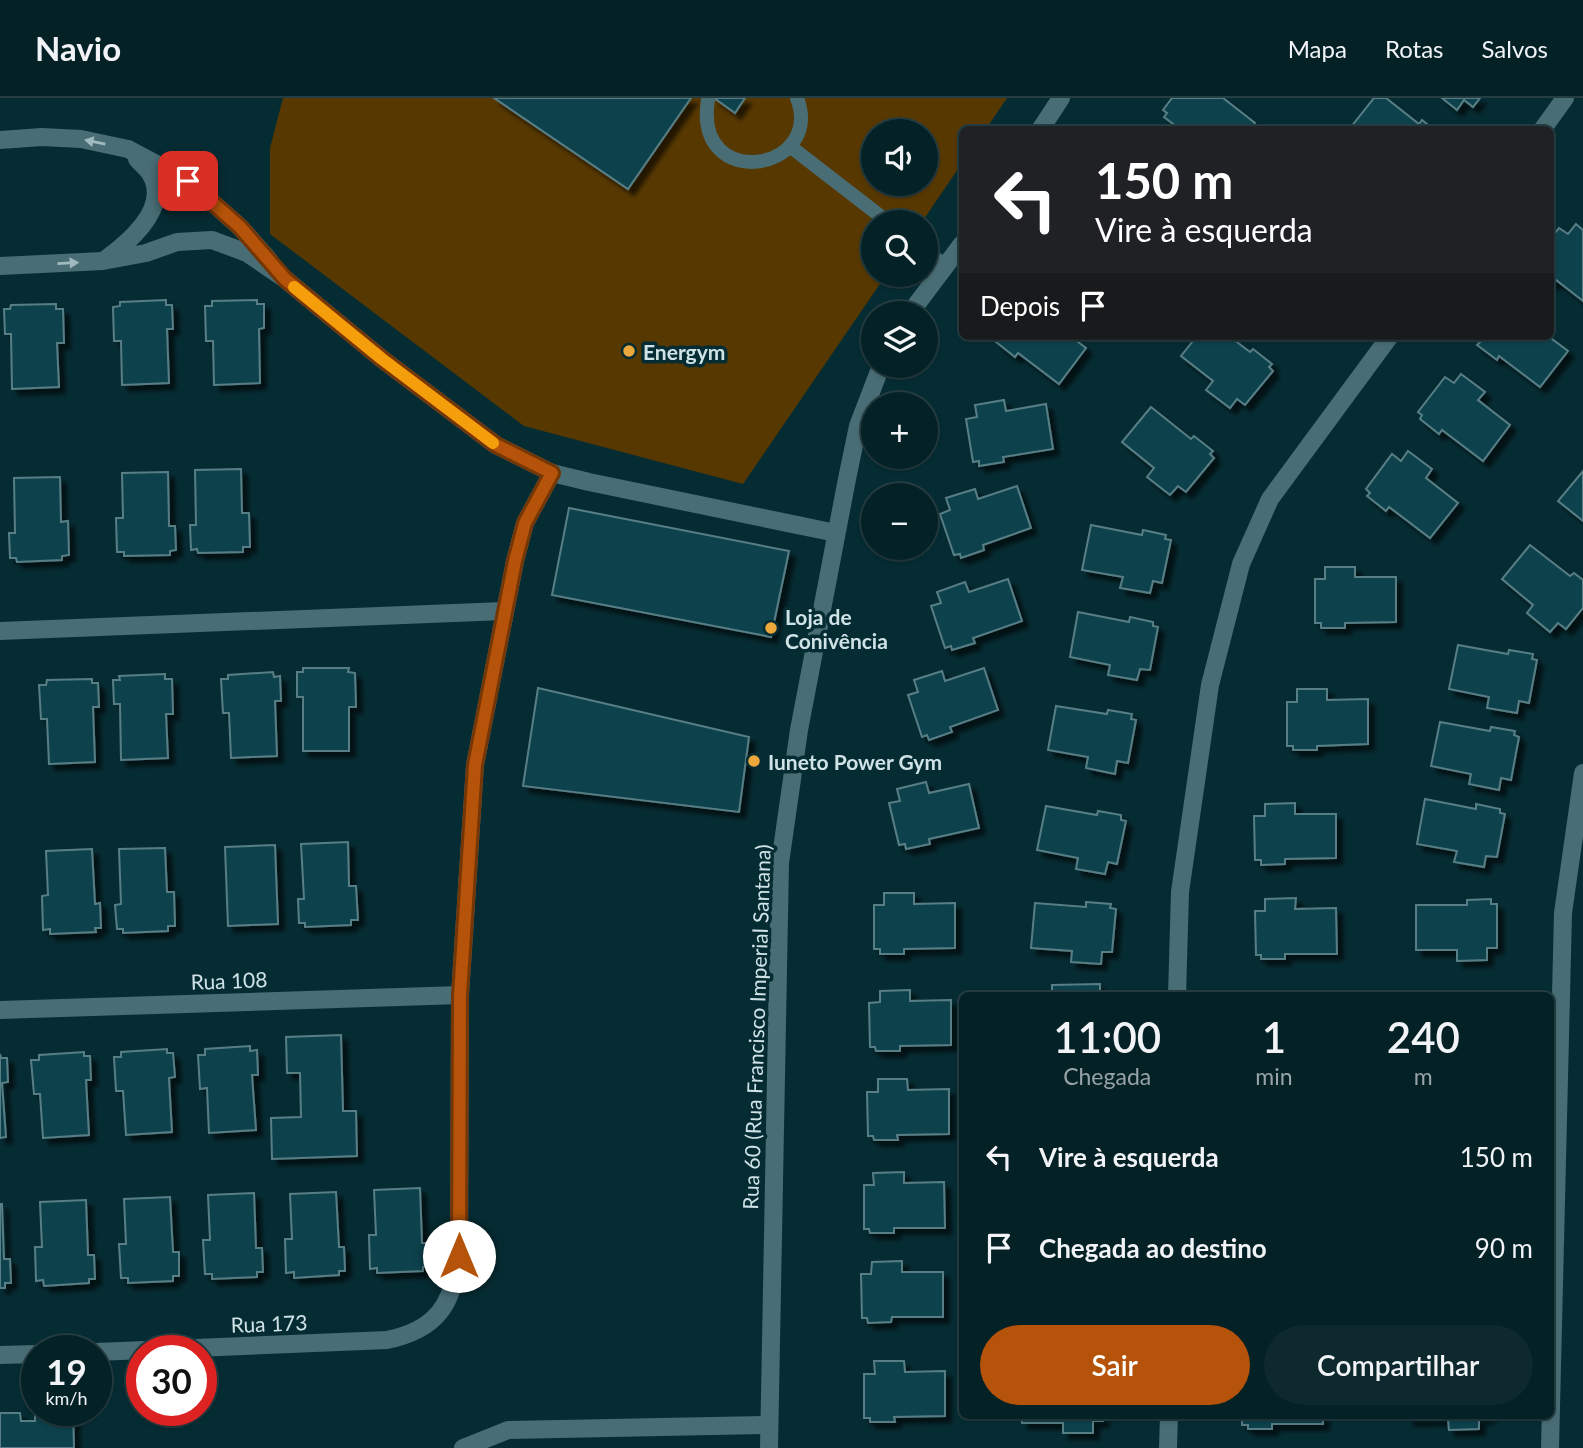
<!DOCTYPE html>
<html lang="pt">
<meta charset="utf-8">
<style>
:root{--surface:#042126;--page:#0d292e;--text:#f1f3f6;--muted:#97a3a7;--line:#253e43;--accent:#b45309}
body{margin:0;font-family:Lato,sans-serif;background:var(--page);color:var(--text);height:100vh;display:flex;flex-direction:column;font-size:26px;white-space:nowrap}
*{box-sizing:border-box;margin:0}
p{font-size:23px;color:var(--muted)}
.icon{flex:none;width:38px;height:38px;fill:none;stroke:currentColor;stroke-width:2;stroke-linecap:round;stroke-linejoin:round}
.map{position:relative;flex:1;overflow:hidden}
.drawer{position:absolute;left:959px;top:894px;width:595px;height:427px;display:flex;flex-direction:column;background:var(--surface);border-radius:10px;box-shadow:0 2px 5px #0004,0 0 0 2px var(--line)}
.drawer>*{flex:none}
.guide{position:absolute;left:959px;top:28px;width:595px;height:214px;border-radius:10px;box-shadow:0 2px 5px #0004,0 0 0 2px var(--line);background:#202124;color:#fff;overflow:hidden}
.buttons{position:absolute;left:861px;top:21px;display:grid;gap:14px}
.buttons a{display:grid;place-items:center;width:77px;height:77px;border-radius:50%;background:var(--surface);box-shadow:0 2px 5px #0004,0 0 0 2px var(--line);font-size:35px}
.speed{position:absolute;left:21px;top:1237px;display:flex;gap:14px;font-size:35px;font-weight:700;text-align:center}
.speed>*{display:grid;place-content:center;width:91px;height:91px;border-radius:50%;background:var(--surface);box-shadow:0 2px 5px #0004,0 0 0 2px var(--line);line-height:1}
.speed small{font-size:18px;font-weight:400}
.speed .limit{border:10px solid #d22;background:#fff;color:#111}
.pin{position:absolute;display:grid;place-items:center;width:60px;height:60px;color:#fff;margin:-30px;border-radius:14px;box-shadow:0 4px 10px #0006}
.me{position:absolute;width:77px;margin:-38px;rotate:0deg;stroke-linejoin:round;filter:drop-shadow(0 0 5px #0008)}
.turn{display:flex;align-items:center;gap:24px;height:147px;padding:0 21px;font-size:32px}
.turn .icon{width:91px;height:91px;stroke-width:2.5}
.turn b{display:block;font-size:49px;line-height:60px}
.then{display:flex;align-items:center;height:66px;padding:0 21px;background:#0003;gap:14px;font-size:26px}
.eta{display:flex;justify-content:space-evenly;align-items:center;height:119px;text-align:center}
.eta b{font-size:42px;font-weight:600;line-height:49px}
.cta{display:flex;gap:14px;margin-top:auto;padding:14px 21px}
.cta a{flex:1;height:80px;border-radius:42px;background:var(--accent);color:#fff;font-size:28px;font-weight:600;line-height:80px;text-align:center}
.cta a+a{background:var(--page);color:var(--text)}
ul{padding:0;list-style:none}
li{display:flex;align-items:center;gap:21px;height:91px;padding:0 21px}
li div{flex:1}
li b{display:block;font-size:26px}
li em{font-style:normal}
header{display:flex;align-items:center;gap:42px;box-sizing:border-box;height:98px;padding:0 35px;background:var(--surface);border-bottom:2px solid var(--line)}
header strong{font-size:33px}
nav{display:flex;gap:38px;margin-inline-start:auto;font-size:24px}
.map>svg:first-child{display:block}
.green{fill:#573801;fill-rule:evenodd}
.building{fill:#0c434d;stroke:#597e85;stroke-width:2;filter:url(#shadow)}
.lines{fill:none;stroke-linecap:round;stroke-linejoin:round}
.lane{stroke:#496d75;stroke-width:14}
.street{stroke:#496d75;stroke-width:18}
.oneway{fill:#a0babf}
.route-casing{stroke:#753606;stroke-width:18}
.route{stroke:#b45309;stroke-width:12}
.slow{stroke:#f59e0b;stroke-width:12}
.poi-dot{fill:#eda83b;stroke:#062c33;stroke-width:2.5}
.labels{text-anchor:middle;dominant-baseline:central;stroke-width:7;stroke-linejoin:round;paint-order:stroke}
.poi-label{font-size:21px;font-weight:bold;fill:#cfe3e7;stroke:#062c33;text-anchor:start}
.street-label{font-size:21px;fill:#cfe3e7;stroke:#062c33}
</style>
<header>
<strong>Navio</strong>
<nav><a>Mapa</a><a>Rotas</a><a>Salvos</a></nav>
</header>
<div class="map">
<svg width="1583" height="1350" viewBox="0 0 1583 1350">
<defs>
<filter id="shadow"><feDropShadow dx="6" dy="6" stdDeviation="2" flood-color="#0009"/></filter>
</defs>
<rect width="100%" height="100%" fill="#062c33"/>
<path class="green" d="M283,0H1007L986,31L962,32V65L922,124H873V177H886L743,386L524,328L270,136V50ZM873,33H926V86H873Z"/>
<g class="building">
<path d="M494,0H691L628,91Z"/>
<path d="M714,0H745L735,15Z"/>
<path d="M1172,0H1223L1255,25L1250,32H1181L1164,19L1167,15L1163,12Z"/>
<path d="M1374,0H1386L1419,26L1422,22L1434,32H1353L1351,29Z"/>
<path d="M1442,0H1480L1473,9L1464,2L1457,12Z"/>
<path d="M1576,126L1583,132V203L1556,182L1553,186L1550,184V141L1559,130L1568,136Z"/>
<path d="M166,202V207H172L173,231H167L169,285L122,287L121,243H114L113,209L120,208V204Z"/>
<path d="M257,202V206H264V230L259,231L260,285L214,287L213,243H206L205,208H212V203Z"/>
<path d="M56,206V211H63L64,245H57L59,289L12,291L11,236H5L4,211H10L11,207Z"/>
<path d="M995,238H1070L1086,250L1059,286L1018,255L1015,259L996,244L999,241Z"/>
<path d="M1197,238H1229L1250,254L1253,251L1272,266L1269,269L1273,273L1245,307L1237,301L1230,310L1206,292L1213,283L1181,258Z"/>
<path d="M1477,238H1548L1568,253L1540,289L1499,258L1497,262L1477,247L1480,244L1475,240Z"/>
<path d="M1461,276L1485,294L1478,302L1510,327L1483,363L1442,332L1439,336L1420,321L1422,317L1418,314L1445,279L1454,285Z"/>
<path d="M1004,302L1006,313L1046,306L1053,351L1003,359L1004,364L979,368V363L973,364L966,321L977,319L975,307Z"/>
<path d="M1151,309L1191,341L1194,338L1213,353L1210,356L1214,360L1186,394L1178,388L1170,397L1147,379L1154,370L1122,344Z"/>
<path d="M1408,353L1432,371L1426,380L1458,405L1430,440L1389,409L1386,413L1367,398L1370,395L1366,391L1392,356L1401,363Z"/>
<path d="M241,371L242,415H249L250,449H243V454L198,455L197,451L191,452L190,427H196L195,372Z"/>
<path d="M1583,373V423L1558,403Z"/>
<path d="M168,374L169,428H175L176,452L170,453V457L124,458V454H117L116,420H123L122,375Z"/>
<path d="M60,379L61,424L68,423L69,457L62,458V462L17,464L16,460H10L9,435H15L14,380Z"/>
<path d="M1017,388L1031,430L983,447L984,452L961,460L960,456L954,457L940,416L950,412L946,400L975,391L978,401Z"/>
<path d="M569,410L789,453L771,539L552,497Z"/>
<path d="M1091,427L1142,437L1143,432L1166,437L1165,441L1171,442L1162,485L1153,483L1150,495L1120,490L1123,479L1082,472Z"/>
<path d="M1530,447L1570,478L1574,475L1583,482V510L1566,531L1558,525L1550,534L1527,515L1533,507L1502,481Z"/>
<path d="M1325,469H1355V479H1396V524L1345,525V530H1321V525H1315V481H1325Z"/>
<path d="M1008,481L1022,523L973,540L975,545L952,552L951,548L945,550L931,508L941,505L937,494L965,484L969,494Z"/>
<path d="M1078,514L1129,524L1130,519L1153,524V528L1158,529L1150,572L1140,571L1137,582L1108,577L1110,567L1070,559Z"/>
<path d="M1458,547L1508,556L1509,552L1533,556L1532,561L1537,562L1529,605L1519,603L1517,615L1487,610L1489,599L1449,591Z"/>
<path d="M303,570H349L348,574L355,575L356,609H349V653H303V599H297V574H303Z"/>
<path d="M984,570L998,612L950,629L952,634L929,642L927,637L922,639L908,597L918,594L914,582L942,573L945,583Z"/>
<path d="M273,574L274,579L280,578L281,603H275L277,658L231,660L229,615H223L221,581H228V577Z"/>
<path d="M165,576V581H172L173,616H166L168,660L121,662L120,606H114L113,582H120L119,578Z"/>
<path d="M92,581V585H98L99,609H93L95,664L49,666L47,621H41L39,587H46L47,582Z"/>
<path d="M538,590L749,639L739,714L523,688Z"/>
<path d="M1297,591H1327V602L1368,601V646L1317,648V652H1293V648H1287V604H1297Z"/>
<path d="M1056,608L1107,616L1108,612L1132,616L1131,621L1136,622L1128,665L1117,663L1115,676L1086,670L1088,659L1048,652Z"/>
<path d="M1440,624L1490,633L1491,629L1515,633L1514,637L1519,639L1511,682L1501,680L1499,692L1469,686L1471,676L1431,668Z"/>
<path d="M926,684L929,695L969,686L979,730L929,741L930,746L906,751L905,746L899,747L889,705L900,703L897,691Z"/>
<path d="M1425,701L1476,711V706L1500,711V715L1505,716L1497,759L1486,758L1484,769L1454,764L1457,753L1417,746Z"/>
<path d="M1295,705V716H1336V760L1285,761V766L1261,767V762H1255L1254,718H1265V706Z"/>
<path d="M1046,708L1097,717L1098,713L1121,717V722L1126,723L1117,766L1108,764L1105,776L1076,771L1078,760L1037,752Z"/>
<path d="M348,744L349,788H356L358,822H351V827L305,829V825H299L298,801H304L301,746Z"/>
<path d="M275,747L278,826L228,828L225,749Z"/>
<path d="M165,750L167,794H174L175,828H168V833L123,835V831H117L115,807L121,806L119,751Z"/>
<path d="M92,751L95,806L100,805L101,830H95L96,834L50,836V831L43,832L42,798L48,797L46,753Z"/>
<path d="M884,795H914V806L955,805V850L904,851V856H880V851H874V807H884Z"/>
<path d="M1296,800L1295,811L1336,810L1337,856H1285V861H1261V857H1256L1255,813H1265V801Z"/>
<path d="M1491,801V806H1497V850H1487V862L1457,863V852H1416V807H1467V802Z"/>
<path d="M1086,804L1111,806L1110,810L1116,811L1112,854H1102L1101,866L1071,864L1072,853L1031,850L1035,805L1086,809Z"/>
<path d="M1100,886V898H1052V887Z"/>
<path d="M910,892V903L951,902V947L900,948V953H876L875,949H870L869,905L880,904V893Z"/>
<path d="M341,937L343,1013H356L357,1058L272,1061L271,1020L301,1019L300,975H287L286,939Z"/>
<path d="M250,948V953L257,952L258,977H252L256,1032L209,1035L207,990L200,991L198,957H205V951Z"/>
<path d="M167,951V955H173L175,979L169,980L172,1034L126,1037L123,993H116L114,959H121V954Z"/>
<path d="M84,954V958H90L91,982H86L89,1037L43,1040L40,996H34L31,962H39V957Z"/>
<path d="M0,956L1,960H7L8,984L2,985L6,1039L0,1040Z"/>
<path d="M878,981H907L908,992L949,991V1036L897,1037L898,1042H874L873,1038H868L867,994H878Z"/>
<path d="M904,1074V1085L944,1084L945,1130H894V1135H870L869,1131H864V1087H874L873,1075Z"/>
<path d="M420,1090L422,1145H428L429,1169H423V1173L377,1175V1170L370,1171L369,1137H376L374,1092Z"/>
<path d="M336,1094L339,1149H344L345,1173H339V1177L294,1180V1174L286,1175L285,1141H292L290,1096Z"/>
<path d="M254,1095L256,1150H262L263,1174H257V1179L212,1181V1176H205L203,1142H210L208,1097Z"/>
<path d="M170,1099L173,1154H179V1178H173V1183L128,1185V1180H121L119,1146H126L124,1101Z"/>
<path d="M86,1102L88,1157H94L95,1181H89V1185L44,1188L43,1182L36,1183L35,1149H42L40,1104Z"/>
<path d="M0,1106H2L4,1161H10L11,1185H5V1190H0Z"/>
<path d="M902,1163V1174H943V1219H892L891,1224L868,1225L867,1220H862L861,1176H871L872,1164Z"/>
<path d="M874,1263H904L905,1274L945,1273V1318L894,1319L895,1324H870V1320H864V1276H875Z"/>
<path d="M35,1308H37V1312H73L74,1350H0V1315H20L21,1323H35Z"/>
<path d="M1022,1318H1103V1323H1093V1335H1063V1325H1022Z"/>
<path d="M1242,1318H1323V1326H1272V1331H1248V1327H1242Z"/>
<path d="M1408,1318H1489V1319L1479,1320V1331L1449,1332L1448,1321L1408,1322Z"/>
</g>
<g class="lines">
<g class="lane">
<path d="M708,2C693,95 825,74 797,0"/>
<path d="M791,49L888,124"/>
<path d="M926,153L947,169"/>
</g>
<g class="street">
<path d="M1040,32L1061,0"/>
<path d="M1542,32L1565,0"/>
<path d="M0,42L42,39L81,41L128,51L188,83L240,129L269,162"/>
<path d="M106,161C129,144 170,110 151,77C148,71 141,66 137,61"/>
<path d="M0,168L103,163L146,155L177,144L212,142L247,155L285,181L382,261L496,347L552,375L589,384L836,435"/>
<path d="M910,215L962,146"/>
<path d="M0,533L504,513"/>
<path d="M1177,898L1180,794L1210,587L1241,466L1270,401L1390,238"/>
<path d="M0,912L460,897"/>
<path d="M96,1254L387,1242C436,1232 453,1207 459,1158L460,897L475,667L515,463L525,425L552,375"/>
<path d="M0,1257L37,1256"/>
<path d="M463,1350L508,1332L769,1327"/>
<path d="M769,1350L780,765L799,632L847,381L858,328L881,268"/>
<path d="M1168,1350L1169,1318"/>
<path d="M1550,1350L1563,815L1583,675"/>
</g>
</g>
<defs><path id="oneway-solid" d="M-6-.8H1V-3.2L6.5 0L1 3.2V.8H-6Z" transform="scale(1.75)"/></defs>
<g class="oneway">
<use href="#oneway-solid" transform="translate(95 44) rotate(-168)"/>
<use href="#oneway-solid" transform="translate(68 165) rotate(-3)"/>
</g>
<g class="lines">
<defs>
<path id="route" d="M188,83L240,129L285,181L382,261L496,347L552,375L525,425L515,463L475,667L460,897L459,1158"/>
</defs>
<use href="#route" class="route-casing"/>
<use href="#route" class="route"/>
<path class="slow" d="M294,189L382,261L493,345"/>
</g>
<g class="poi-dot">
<circle cx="629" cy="253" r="7"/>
<circle cx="771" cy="530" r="7"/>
<circle cx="754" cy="663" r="7"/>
</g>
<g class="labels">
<g class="poi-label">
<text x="643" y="253">Energym</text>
<text x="785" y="518">Loja de<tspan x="785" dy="24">Conivência</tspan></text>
<text x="768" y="663">Iuneto Power Gym</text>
</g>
<g class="street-label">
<text transform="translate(229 882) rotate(-2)">Rua 108</text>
<text transform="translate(756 929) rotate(-88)">Rua 60 (Rua Francisco Imperial Santana)</text>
<text transform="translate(269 1225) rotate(-2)">Rua 173</text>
</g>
</g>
</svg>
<div class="buttons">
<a><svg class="icon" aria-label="sound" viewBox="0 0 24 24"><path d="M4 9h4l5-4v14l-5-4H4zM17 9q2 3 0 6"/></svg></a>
<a><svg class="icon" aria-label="search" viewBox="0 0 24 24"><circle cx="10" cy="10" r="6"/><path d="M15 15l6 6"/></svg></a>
<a><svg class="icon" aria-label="layers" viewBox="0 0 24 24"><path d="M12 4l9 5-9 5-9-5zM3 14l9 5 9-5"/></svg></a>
<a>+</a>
<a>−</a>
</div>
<div class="speed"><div>19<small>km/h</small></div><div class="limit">30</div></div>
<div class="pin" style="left:188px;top:83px;background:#d93025"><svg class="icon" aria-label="arrive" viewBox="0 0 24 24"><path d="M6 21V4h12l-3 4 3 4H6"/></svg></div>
<svg class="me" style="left:459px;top:1158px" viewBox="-20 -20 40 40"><circle r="19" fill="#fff"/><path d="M0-13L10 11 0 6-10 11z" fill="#b45309"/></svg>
<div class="guide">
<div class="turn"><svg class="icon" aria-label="left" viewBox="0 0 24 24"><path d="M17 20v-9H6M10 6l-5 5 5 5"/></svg><div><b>150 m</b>Vire à esquerda</div></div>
<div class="then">Depois<svg class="icon" aria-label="arrive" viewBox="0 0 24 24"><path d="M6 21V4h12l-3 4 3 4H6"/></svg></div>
</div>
<section class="drawer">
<div class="eta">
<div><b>11:00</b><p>Chegada</p></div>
<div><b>1</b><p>min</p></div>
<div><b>240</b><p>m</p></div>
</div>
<ul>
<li><svg class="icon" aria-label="left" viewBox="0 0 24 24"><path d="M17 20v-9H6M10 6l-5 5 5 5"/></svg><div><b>Vire à esquerda</b></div><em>150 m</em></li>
<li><svg class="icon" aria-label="arrive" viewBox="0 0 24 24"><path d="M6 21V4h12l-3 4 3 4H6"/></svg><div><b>Chegada ao destino</b></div><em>90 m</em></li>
</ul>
<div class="cta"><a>Sair</a><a>Compartilhar</a></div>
</section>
</div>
